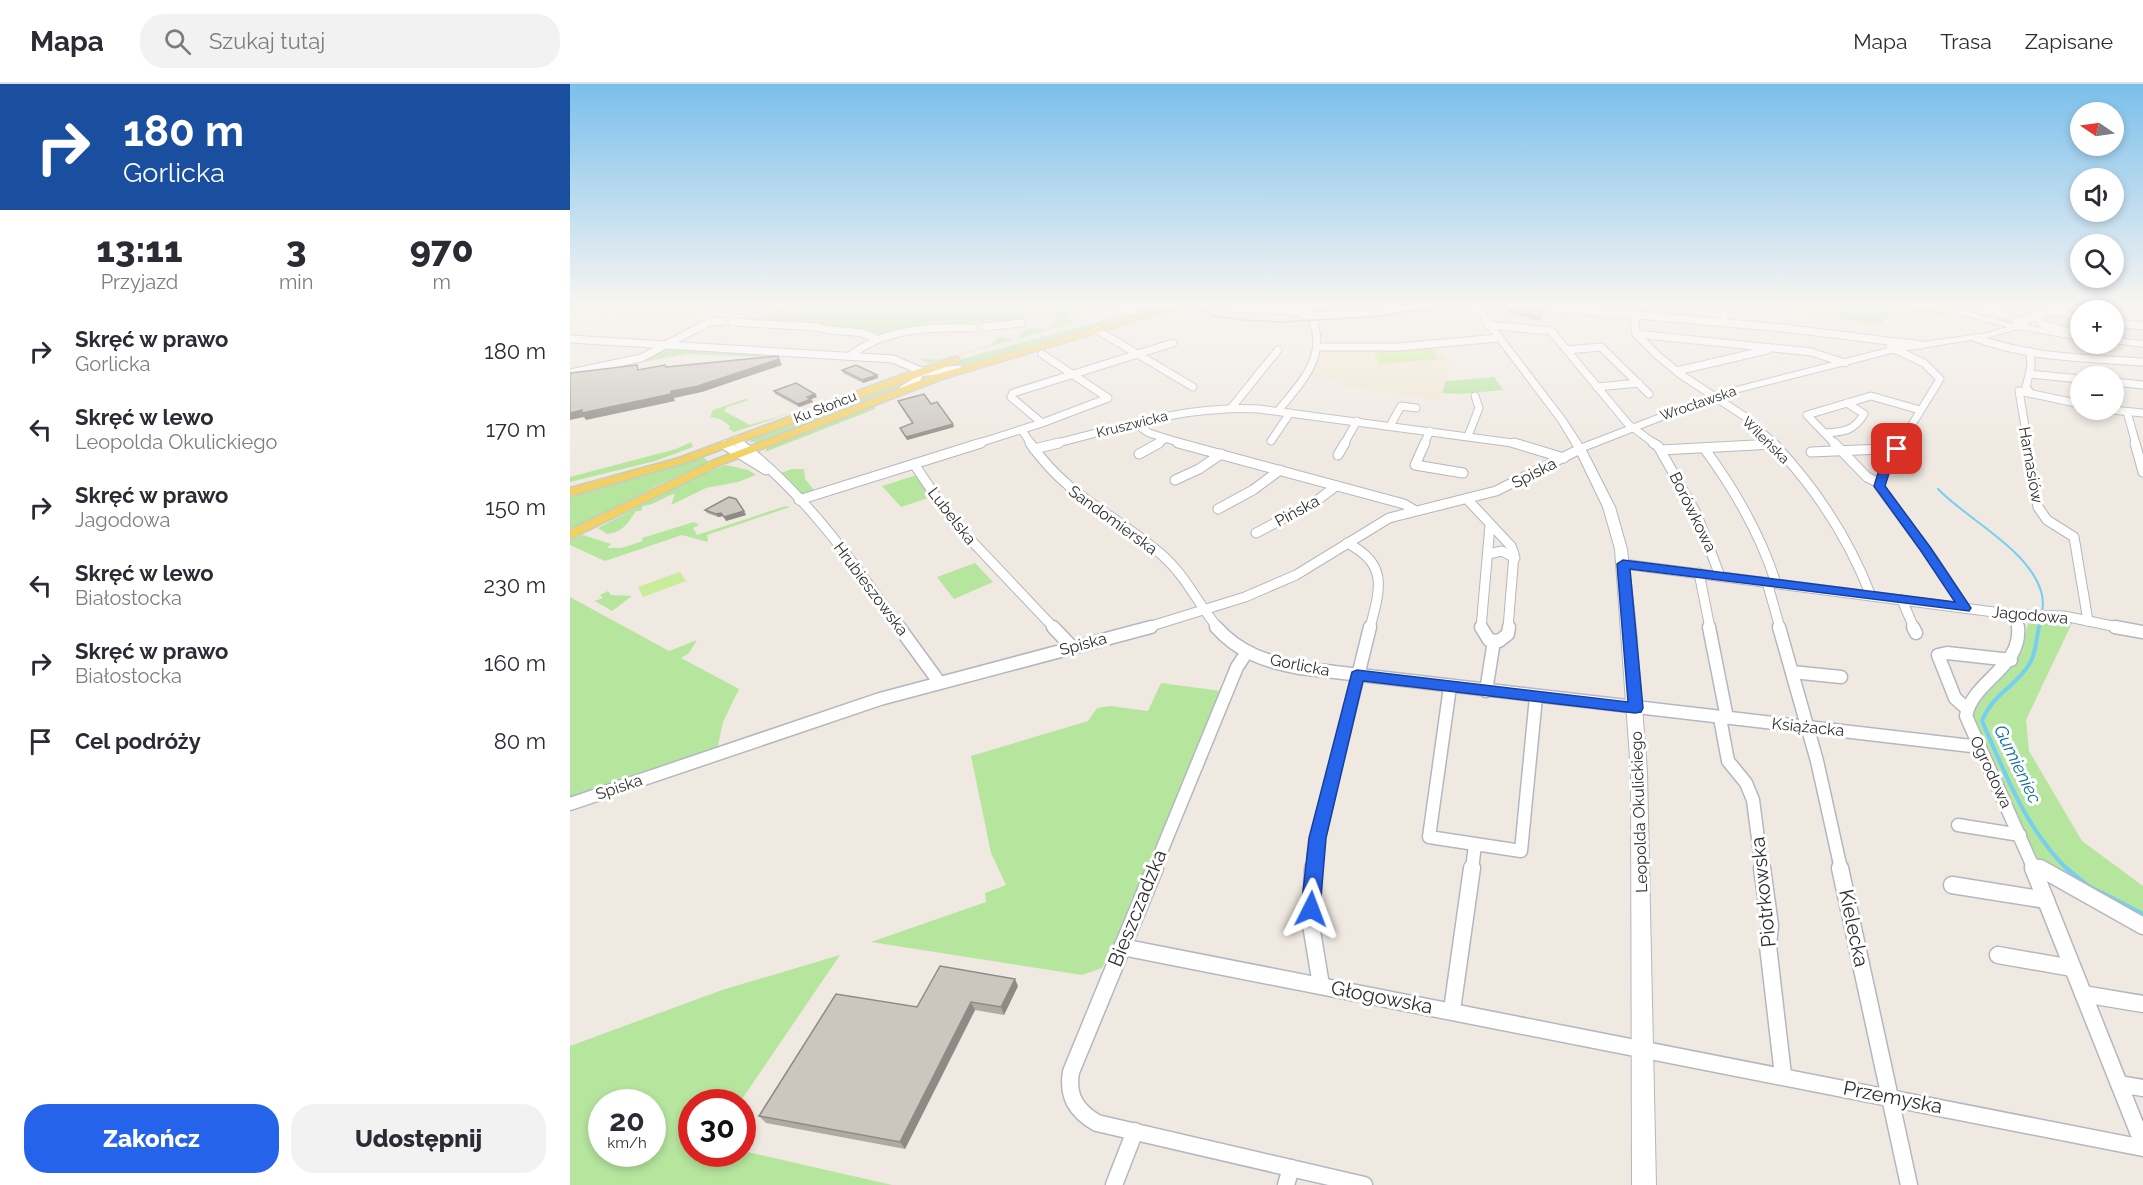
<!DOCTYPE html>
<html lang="pl">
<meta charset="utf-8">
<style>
:root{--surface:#fff;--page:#f2f2f3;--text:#2b2b33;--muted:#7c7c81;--line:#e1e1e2;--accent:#2563eb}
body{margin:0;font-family:Raleway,sans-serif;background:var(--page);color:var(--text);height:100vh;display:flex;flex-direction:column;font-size:22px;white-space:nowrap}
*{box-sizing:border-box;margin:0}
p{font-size:20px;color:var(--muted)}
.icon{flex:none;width:33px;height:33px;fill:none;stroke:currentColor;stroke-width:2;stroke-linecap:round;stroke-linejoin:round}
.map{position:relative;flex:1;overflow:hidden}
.drawer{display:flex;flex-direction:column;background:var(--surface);width:570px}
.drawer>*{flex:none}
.banner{background:#1a4fa0;color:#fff;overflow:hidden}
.needle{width:39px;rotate:283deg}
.fabs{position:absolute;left:1500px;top:18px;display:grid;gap:12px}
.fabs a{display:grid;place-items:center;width:54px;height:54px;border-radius:50%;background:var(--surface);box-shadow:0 3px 9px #0003;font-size:30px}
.speed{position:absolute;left:18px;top:1005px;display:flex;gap:12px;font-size:30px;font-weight:700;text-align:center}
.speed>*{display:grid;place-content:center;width:78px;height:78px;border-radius:50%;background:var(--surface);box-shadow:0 3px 9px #0003;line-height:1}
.speed small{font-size:15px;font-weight:400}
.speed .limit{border:9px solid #d22;background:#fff;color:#111}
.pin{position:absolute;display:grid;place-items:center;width:51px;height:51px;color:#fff;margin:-26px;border-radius:12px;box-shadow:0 3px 9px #0006}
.me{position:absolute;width:66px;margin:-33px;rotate:3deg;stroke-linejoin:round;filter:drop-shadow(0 0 4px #0008)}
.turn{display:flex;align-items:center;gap:21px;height:126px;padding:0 24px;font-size:27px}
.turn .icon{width:78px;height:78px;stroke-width:2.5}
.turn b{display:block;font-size:42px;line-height:51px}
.eta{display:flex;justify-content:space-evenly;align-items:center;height:102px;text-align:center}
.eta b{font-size:36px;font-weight:800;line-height:42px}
.action{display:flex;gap:12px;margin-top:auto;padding:12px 24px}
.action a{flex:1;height:69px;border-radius:24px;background:var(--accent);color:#fff;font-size:24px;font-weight:800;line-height:69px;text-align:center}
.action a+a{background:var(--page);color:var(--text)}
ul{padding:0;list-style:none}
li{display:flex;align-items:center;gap:18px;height:78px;padding:0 24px}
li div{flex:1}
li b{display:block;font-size:22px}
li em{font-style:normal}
header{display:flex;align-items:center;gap:36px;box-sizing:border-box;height:84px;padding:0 30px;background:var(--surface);border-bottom:2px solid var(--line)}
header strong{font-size:28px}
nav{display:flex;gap:33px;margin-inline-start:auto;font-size:21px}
.search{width:420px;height:54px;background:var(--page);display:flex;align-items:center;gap:15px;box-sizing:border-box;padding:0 21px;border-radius:24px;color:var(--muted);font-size:22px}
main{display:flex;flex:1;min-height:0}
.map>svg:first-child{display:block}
.education{fill:#f0e6d1}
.green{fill:#b6e59e;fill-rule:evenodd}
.pitch{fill:#c9ec9a}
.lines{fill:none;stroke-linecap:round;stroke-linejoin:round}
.stream-far2{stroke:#75cff0;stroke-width:2}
.stream-far1{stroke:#75cff0;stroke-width:4}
.stream{stroke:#75cff0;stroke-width:4.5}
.street-far3-casing{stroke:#b4b7c1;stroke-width:9}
.street-far2-casing{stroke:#b4b7c1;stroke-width:11}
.street-far1-casing{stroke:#b4b7c1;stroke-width:15}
.street-casing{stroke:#b4b7c1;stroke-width:19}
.secondary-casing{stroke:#b4b7c1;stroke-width:2}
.primary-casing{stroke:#c9c9c9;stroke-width:3}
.street-far3{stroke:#fff;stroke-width:7}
.street-far2{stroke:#fff;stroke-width:9}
.street-far1{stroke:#fff;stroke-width:12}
.street{stroke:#fff;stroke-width:16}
.secondary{fill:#fff;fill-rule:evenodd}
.primary{fill:#f2d163;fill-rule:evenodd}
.tram{stroke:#a3a6b8;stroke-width:1.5}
.wall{fill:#afaba4}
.shaded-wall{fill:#8e8b86}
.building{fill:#cbc7bf;stroke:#8e8b86;stroke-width:1.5}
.route{fill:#2563eb;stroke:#184099;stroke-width:1.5}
.labels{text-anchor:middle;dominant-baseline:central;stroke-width:6;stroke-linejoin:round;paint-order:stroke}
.far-street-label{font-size:14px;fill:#2e2e2e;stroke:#fff}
.street-label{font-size:16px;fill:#2e2e2e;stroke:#fff}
.water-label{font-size:18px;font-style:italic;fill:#0d6fa3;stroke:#fff}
.near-street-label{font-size:20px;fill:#2e2e2e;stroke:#fff}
</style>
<header>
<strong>Mapa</strong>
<div class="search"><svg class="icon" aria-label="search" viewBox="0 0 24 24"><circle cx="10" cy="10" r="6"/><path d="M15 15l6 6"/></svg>Szukaj tutaj</div>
<nav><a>Mapa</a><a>Trasa</a><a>Zapisane</a></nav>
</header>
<main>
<section class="drawer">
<div class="banner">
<div class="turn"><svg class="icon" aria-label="right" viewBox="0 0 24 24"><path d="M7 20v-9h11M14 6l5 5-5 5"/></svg><div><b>180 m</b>Gorlicka</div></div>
</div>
<div class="eta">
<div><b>13:11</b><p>Przyjazd</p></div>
<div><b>3</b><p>min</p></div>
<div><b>970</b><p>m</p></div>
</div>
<ul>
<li><svg class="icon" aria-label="right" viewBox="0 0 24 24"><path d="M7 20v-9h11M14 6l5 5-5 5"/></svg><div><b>Skręć w prawo</b><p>Gorlicka</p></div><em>180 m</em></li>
<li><svg class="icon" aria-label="left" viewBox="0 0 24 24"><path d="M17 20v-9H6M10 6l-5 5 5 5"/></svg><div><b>Skręć w lewo</b><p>Leopolda Okulickiego</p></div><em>170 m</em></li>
<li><svg class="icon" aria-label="right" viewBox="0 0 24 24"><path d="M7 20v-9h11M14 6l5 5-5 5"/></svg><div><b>Skręć w prawo</b><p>Jagodowa</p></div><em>150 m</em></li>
<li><svg class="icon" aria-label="left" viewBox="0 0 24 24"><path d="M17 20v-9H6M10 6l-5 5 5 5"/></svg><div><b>Skręć w lewo</b><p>Białostocka</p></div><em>230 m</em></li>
<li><svg class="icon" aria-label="right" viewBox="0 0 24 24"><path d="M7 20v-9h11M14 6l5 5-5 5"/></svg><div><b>Skręć w prawo</b><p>Białostocka</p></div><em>160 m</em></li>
<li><svg class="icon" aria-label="arrive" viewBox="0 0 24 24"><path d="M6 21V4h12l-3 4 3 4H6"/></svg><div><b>Cel podróży</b></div><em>80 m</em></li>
</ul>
<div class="action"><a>Zakończ</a><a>Udostępnij</a></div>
</section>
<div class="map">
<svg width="1573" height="1101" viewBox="0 0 1573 1101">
<rect width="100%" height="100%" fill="#efe9e1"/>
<path class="education" d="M865,262L879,278L876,303L869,316L772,302L773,296L738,292L753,265Z"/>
<g class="green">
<path d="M0,219H140L124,226L129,231L125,235L0,227Z"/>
<path d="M218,219H528L537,222L497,233L505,239L545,228L359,279L348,274L368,276L421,261L428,253L444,255L451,253L449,252L458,244L480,245L487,233L499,237L483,232L308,251L300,247L186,236Z"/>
<path d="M1150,219H1338L1382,231L1316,234L1312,240H1303L1208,225Z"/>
<path d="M582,223L589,227L370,287L378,279Z"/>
<path d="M102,263L210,271L194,273L116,270L0,292L80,272Z"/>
<path d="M924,293L933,306L889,310L872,309L876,297Z"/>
<path d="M345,294L334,303L193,358H179L188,352L287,312Z"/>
<path d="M175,315L179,316L157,323L154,327L180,341L224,328L164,348L159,345L160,342L150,335L140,333L143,326Z"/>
<path d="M305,320V325L195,368L197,364L301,323L194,363L189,369L191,364Z"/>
<path d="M121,358L123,363L85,377L0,398V393L106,365Z"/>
<path d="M131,371L139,378L86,402L0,448V410Z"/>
<path d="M156,381L178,386L186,391L168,398L136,404L101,421L105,410C94,412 86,421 73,422L71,427H66C57,440 53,448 37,450L28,444L127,392Z"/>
<path d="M222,385H234L235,395L244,406L234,410L230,409L211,389Z"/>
<path d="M347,391L361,413L331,423L312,402Z"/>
<path d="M216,422L220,423L137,451L138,458L112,451L35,477L0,461V456L13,451L41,460L37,464H51L73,457L72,454L124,438L129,441L123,444L127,451Z"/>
<path d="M405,479L423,498L384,515L367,493Z"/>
<path d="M38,507L41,511L62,512L42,527L25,517L33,514L30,511Z"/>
<path d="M0,513L99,567L127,556L119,569L111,574L169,605L153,638L147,666L0,716Z"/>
<path d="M1460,533L1502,539L1456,636L1459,667L1512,757L1573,802V838L1464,775L1444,725L1402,632V624L1447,578Z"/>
<path d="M591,599L651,607L548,853L532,884L512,891L301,858L416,818L415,809L436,801L421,769L401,672L518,637L527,624L540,622L578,627Z"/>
<path d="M270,871L170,1018H122V1070H172L173,1067L322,1101H0V962L152,906ZM82,1018V1070H32V1018Z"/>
</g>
<g class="pitch">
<path d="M861,263L869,275L810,280L804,268Z"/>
<path d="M110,488L116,497L73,513L68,503Z"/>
</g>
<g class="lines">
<g class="stream-far2">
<path d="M1389,219L1407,224"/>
<path d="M1368,405C1398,436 1458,465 1471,507C1475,520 1472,532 1468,544"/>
</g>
<path class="stream-far1" d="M1469,543C1466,555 1466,569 1460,579C1446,603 1423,609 1412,637C1435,689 1456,745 1497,785"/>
<path class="stream" d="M1496,784L1518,802L1573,830"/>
<defs>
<g id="street-far3">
<path d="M528,219L551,222L562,227"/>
<path d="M642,219L664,224L733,228L739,226"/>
<path d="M933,219L1213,244L1351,261"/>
<path d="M1410,219L1436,232"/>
<path d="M1466,219L1510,235"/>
<path d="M1151,220L1155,238"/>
<path d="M733,228V231L738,232L817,228L883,219"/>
<path d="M1064,230L1066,250L1087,271L1110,290L1174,332L1205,360"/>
<path d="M1468,235L1473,241L1503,249"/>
<path d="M162,238L247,243C265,250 288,244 305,254"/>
<path d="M1446,238L1491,225L1543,219"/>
<path d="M1544,239L1573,242"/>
<path d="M918,241L981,247L1058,340L1085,360"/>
<path d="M415,243L451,239"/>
<path d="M527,246L623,303"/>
<path d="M1066,250L1241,268L1275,279"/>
<path d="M1406,254C1460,274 1516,274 1573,278"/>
<path d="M0,255L323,275L351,287L346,297L333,305"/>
<path d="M750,263H829L928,254"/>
<path d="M1320,263L1354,279L1370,295L1330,360"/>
<path d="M997,266L1031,263L1079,310"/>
<path d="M472,270L538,314L472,339"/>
<path d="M280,272C314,244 361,243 403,244"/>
<path d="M1107,287L1197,266"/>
<path d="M0,289L71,274L139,238L154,237"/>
<path d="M345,289L389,285"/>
<path d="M1460,290L1510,295"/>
<path d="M1544,298L1573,301"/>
<path d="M1027,303L1069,299"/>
<path d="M1459,307L1456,303L1461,282L1460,268"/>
<path d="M662,323L708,266"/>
<path d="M1542,326L1573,329"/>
<path d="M708,327C732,297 759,272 741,232"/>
<path d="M1557,328L1566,360"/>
<path d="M566,340L579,349L614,360"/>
<path d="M820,342L831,322L846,324"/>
<path d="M452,346L461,360"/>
<path d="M1255,349C1274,348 1284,347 1294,330L1277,319"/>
<path d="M898,352L909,324L905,312"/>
<path d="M166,356L171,360"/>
<path d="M701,357L720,329"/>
<path d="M406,360L472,339L441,313L443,309L603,259"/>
<path d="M483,360C552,343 618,321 689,325L950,360"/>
<path d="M586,360L595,355"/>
<path d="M774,360L787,337"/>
<path d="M854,360L860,347"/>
<path d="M1265,360L1237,331L1301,312L1350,326"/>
<path d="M1458,360L1449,307L1510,320"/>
</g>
<g id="street-far2">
<path d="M169,359C234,408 283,478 330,544"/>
<path d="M411,359L344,380L381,435L484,544"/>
<path d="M460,359C499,415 544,429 592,471C616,492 628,520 648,544"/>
<path d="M608,359L834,420L844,426"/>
<path d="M855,359L845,381L893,389"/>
<path d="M944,359L994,374"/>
<path d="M1083,359L1088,362L1127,431L1150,492"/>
<path d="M1203,359C1245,403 1279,455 1301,512"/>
<path d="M1264,359L1297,393L1309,399"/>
<path d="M1331,359L1314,386L1309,402L1363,475L1395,524"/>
<path d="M1457,359L1468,423L1477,436L1504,453L1518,537"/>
<path d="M1565,359L1573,388"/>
<path d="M155,361L196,386"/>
<path d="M1134,364C1165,406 1190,449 1206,499"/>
<path d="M464,365L489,359"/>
<path d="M1091,366L1204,360"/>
<path d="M1241,368L1312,365L1326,367"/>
<path d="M569,370L589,359"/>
<path d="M768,371L775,359"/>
<path d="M605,396L629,385L651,370"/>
<path d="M897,415L941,462L944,470L938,544"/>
<path d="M229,416L344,380"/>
<path d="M648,425L683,406L710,386"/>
<path d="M686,449L745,418L766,402"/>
<path d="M777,459C819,480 810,505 800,544"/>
<path d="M918,470L932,467L945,474"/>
<path d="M1053,480L1447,531L1494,532L1552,544"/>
<path d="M1129,489L1140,544"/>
<path d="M1197,498L1210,544"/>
<path d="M1332,516L1344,544"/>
<path d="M1447,531L1448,544"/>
<path d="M575,544L675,513L726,491L819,434L926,407L1010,365"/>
<path d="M911,544L920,441"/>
</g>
<g id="street-far1">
<path d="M329,543L369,598"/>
<path d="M483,543L502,563"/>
<path d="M646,543C669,569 697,578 730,584L1410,663"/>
<path d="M911,543L919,556L929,557L938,550L939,543"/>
<path d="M1139,543L1157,634"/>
<path d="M1209,543L1247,677L1271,785"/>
<path d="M1343,543L1346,549"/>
<path d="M1448,543C1452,584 1403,596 1396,632L1464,785"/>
<path d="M1545,543L1573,548"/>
<path d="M1222,588L1271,593"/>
<path d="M880,603L859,753L951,767L966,613"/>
<path d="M916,607L924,557"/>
<path d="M1396,624L1385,614L1368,571L1377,569L1441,576"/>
<path d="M1150,634L1158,677L1176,699L1183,716L1192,785"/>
<path d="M0,720L310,615L581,543"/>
<path d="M1388,741L1450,751"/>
<path d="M1461,779L1472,785"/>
<path d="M584,785L667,583L677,568"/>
<path d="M743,785L744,770L800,543"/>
<path d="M902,785L905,761"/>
</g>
<g id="street">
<path d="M585,784L501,988C497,1012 506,1027 527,1039L794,1101"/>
<path d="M743,784L741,841L751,901"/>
<path d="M1192,784L1200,841L1198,862L1213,991"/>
<path d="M1270,784L1339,1101"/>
<path d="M1463,784L1573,1060"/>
<path d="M1470,784L1573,842"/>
<path d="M1382,801L1476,816"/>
<path d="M552,863L1573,1064"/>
<path d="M1428,871L1502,884"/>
<path d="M1513,910L1573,920"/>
<path d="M882,926L902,784"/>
<path d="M1549,1000L1573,1004"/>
<path d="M544,1101L565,1047"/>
<path d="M716,1101L721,1084"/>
</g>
<g id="secondary">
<path d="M899,219H907L995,334L1012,360L1147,308L1326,262L1418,249L1437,243L1352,219H1365L1439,239L1447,240L1456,238L1460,240L1459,242L1510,251V256L1448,245L1419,253L1326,268L1153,312L1016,366L1045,423L1057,465L1066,544L1077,688L1086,1101H1062L1061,688L1045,465L1033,423L1005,365L988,337Z"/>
<path d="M1544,254L1573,257V263L1544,259Z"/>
</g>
<g id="primary">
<path d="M612,219H626L372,295L150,381L0,455V446L142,377L364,291Z"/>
<path d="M386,273L389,274V278L117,378L0,412V404L109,374L331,291Z"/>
</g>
</defs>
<use href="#street-far3" class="street-far3-casing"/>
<use href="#street-far2" class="street-far2-casing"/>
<use href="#street-far1" class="street-far1-casing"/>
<use href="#street" class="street-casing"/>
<use href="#secondary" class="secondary-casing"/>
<use href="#primary" class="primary-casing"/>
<use href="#street-far3" class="street-far3"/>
<use href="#street-far2" class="street-far2"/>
<use href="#street-far1" class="street-far1"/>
<use href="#street" class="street"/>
<use href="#secondary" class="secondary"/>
<use href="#primary" class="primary"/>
<path class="tram" d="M628,219L627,223L644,232L673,236L712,238L799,233L895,219"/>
</g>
<g class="wall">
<path d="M937,226L971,227L970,237L937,229Z"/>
<path d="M272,286L308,294L293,299L273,289Z"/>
<path d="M204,307L247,313L241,315L243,318L229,323L205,310Z"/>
<path d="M328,317L361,320L384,343L337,356L331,347L330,344L342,339L329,320Z"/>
<path d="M135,426L176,431L156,437L153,432L148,433L137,429Z"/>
<path d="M448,902L434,931L405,926L335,1065L196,1039L189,1032L347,923Z"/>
</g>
<g class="shaded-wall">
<path d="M208,272L212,281L132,308L104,314L105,317L16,336L14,333L0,336V329L101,307Z"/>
<path d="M307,291L308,294L293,299L292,296Z"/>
<path d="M245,310L247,313L238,316L237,313Z"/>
<path d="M241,315L243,318L229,323L228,320Z"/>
<path d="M383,340L384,343L337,356L336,353Z"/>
<path d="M174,427L176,431L156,437L154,433Z"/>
<path d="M151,429L153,432L148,433L146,430Z"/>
<path d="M445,895L448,902L434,931L431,923Z"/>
<path d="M401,918L405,926L335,1065L330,1058Z"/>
</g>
<g class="building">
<path d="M963,224L971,227V234L937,226Z"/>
<path d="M208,272L209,275L128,302L101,307V310L12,329V326L0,329V289L67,281L68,286L95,281L96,283Z"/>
<path d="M286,281L307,291L292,296L272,286Z"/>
<path d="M226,299L245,310L237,313L241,315L228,320L204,307Z"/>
<path d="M354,310L361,320L367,318L383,340L336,353L330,344L343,339L328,317Z"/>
<path d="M159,413L166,415L174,427L154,433L151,429L146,430L135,426Z"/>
<path d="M370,882L445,895L431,923L401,918L330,1058L189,1032L266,910L347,923Z"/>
</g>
<linearGradient id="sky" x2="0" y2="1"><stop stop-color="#7abfeb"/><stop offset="0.59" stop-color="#f8f5f2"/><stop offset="1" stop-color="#f8f5f2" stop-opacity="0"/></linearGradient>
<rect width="1573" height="373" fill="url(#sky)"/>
<path class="route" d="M1327,362L1332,365L1320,386L1315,402L1360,463L1401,524L1399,527L1060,485L1073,624L1071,628L1065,629L793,597L756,754L750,825L747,830L741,833L734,830L731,825L739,754L782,588L787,586L1058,618L1047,480L1053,476L1385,518L1351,467L1304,402L1309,386L1323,363Z"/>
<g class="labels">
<g class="far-street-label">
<text transform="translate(1128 319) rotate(-19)">Wrocławska</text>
<text transform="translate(255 323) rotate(-21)">Ku Słońcu</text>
<text transform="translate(562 340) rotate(-14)">Kruszwicka</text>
<text transform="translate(1196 356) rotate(45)">Wileńska</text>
</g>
<g class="street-label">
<text transform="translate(1461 381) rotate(80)">Harnasiów</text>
<text transform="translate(964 389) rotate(-27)">Spiska</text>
<text transform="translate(727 427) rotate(-29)">Pińska</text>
<text transform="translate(1123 428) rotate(64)">Borówkowa</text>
<text transform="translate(382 432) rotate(52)">Lubelska</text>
<text transform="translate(543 436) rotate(36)">Sandomierska</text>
<text transform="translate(301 505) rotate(53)">Hrubieszowska</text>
<text transform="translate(1460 531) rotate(5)">Jagodowa</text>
<text transform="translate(513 560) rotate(-15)">Spiska</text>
<text transform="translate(730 581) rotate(11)">Gorlicka</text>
<text transform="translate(1238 643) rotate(6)">Książacka</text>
<text transform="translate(1421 688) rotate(65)">Ogrodowa</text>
<text transform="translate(49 703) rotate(-19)">Spiska</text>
<text transform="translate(1069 728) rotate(-92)">Leopolda Okulickiego</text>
</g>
<g class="water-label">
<text transform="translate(1448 680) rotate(64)">Gumieniec</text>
</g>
<g class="near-street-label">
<text transform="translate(1193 808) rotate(-96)">Piotrkowska</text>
<text transform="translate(567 824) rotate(-68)">Bieszczadzka</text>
<text transform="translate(1284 844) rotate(78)">Kielecka</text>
<text transform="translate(812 913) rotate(11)">Głogowska</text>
<text transform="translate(1323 1013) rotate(11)">Przemyska</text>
</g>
</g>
</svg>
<div class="fabs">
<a><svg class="needle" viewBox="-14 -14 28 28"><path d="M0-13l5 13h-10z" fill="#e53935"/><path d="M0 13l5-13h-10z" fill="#7c7c81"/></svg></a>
<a><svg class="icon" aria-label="sound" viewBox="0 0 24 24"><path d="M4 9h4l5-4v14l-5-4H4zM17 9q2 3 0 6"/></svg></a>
<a><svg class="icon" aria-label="search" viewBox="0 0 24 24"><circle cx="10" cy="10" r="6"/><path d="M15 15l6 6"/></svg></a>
<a>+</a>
<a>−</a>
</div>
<div class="speed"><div>20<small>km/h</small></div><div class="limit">30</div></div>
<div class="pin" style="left:1327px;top:365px;background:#d93025"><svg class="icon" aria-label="arrive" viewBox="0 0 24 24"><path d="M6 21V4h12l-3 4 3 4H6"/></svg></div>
<svg class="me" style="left:741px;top:825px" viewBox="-20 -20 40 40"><path d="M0-17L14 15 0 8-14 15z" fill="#2563eb" stroke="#fff" stroke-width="4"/></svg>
</div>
</main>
